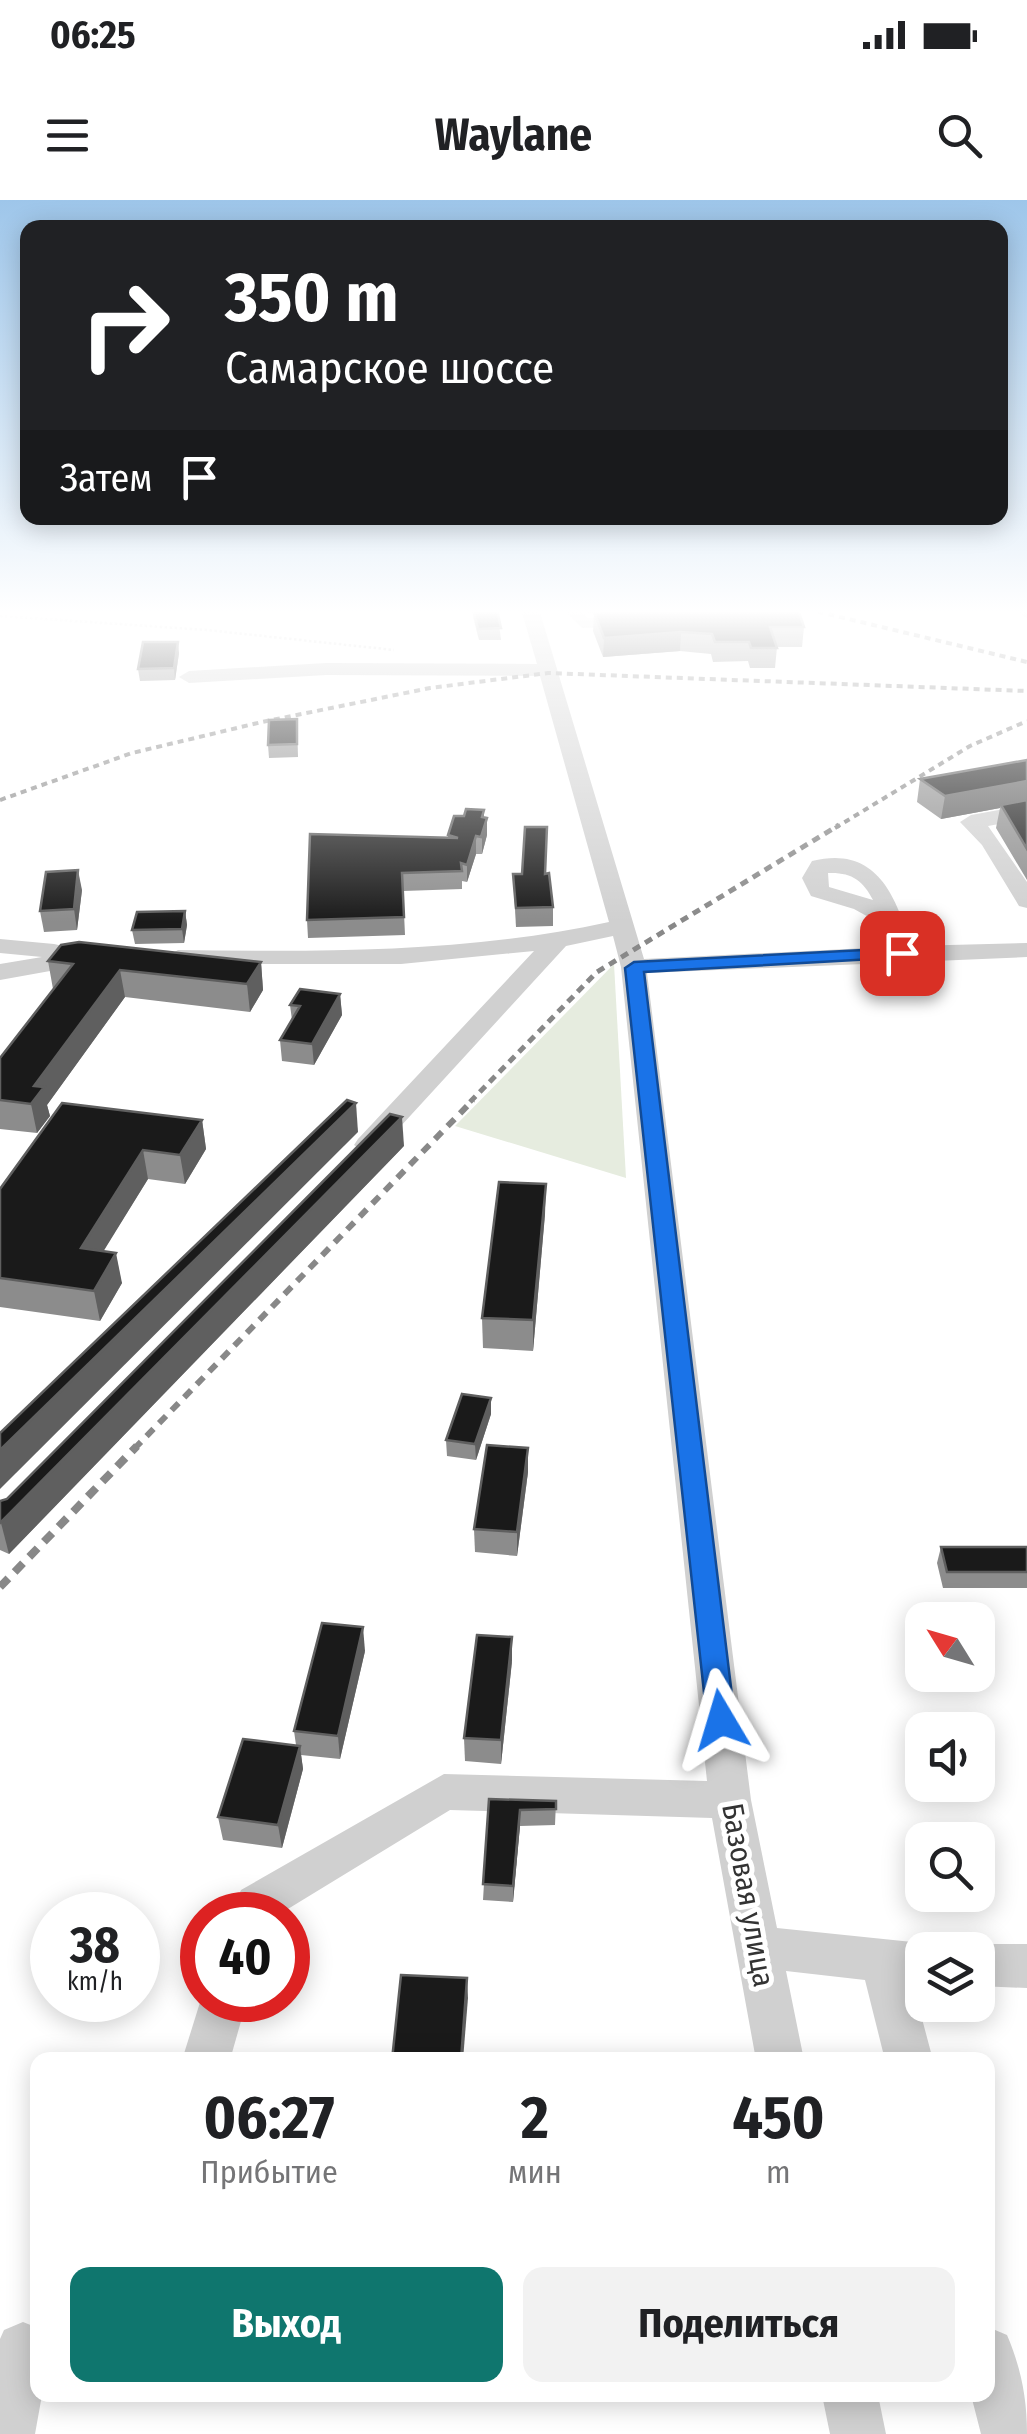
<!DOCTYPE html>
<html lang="ru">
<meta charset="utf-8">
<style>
:root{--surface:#fff;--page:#f2f2f2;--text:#202124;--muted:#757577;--accent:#0f766e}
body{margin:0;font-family:"Fira Sans Condensed",sans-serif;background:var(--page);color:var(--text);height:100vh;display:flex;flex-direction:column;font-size:38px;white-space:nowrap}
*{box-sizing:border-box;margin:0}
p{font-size:32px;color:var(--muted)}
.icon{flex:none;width:55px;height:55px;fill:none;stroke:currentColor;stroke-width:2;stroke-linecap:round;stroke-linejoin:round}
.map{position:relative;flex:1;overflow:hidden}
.side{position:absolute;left:30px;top:1852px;width:965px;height:350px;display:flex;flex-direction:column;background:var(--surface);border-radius:20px;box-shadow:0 5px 25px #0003}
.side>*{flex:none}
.banner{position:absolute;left:20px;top:20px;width:988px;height:305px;border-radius:20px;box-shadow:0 5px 25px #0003;background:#202124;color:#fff;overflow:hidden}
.needle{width:65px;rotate:307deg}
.fabs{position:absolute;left:905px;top:1402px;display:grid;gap:20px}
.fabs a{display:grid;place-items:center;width:90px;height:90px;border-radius:20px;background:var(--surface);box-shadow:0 5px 25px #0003;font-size:50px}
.speed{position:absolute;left:30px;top:1692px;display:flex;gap:20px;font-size:50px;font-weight:700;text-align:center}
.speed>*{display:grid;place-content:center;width:130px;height:130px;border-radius:50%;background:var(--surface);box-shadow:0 5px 25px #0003;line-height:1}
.speed small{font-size:25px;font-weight:400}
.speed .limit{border:15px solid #d22;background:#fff;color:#111}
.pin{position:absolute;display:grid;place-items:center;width:85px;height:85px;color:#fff;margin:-42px;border-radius:20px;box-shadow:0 5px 15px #0006}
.me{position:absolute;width:110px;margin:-55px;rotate:353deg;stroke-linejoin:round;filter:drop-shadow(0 0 8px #0008)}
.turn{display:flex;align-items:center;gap:35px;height:210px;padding:0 40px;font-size:45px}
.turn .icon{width:130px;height:130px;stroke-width:2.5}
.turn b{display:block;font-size:70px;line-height:85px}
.then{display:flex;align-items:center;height:95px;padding:0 40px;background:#0003;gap:20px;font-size:38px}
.eta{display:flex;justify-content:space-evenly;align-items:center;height:170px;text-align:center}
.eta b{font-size:60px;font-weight:700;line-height:70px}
.button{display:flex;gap:20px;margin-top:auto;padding:20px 40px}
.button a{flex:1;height:115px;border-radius:20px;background:var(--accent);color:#fff;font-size:40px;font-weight:700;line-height:115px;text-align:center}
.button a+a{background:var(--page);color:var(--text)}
.status{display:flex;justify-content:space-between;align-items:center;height:70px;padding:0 50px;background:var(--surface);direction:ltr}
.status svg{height:28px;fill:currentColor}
header{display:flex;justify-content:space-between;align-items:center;height:130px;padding:0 40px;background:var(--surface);font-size:45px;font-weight:700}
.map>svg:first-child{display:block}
.green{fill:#e6ecdf}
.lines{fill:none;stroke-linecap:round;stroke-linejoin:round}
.path{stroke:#cdcdcd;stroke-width:2.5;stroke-dasharray:2.5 2.5;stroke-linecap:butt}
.minor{fill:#d0d0d0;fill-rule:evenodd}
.rail-far3{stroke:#888;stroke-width:4;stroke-dasharray:6 5;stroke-linecap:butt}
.rail-far2{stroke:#888;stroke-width:5;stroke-dasharray:8 6;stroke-linecap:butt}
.rail-far1{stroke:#888;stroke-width:6;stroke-dasharray:10 8;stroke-linecap:butt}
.rail{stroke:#888;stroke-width:8;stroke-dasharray:12 9;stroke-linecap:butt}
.wall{fill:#8c8c8c}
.shaded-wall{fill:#5f5f5f}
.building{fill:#1a1a1a;stroke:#5f5f5f;stroke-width:2.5}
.route{fill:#1a73e8;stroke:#114b97;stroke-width:2.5}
.labels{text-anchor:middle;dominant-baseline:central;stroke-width:10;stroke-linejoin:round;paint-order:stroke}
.street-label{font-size:30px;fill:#333;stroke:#fff}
</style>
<div class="status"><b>06:25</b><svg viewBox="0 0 49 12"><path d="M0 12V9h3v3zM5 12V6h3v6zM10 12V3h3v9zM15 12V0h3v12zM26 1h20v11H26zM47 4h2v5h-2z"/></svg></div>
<header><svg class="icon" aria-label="menu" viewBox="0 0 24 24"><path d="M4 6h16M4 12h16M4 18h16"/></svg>Waylane<svg class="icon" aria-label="search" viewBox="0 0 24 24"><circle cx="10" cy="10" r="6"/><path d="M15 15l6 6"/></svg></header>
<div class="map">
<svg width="1027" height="2234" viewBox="0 0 1027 2234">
<rect width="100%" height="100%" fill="#fff"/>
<path class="green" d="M614,764L626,978L455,926Z"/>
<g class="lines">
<path class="path" d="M0,416L207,430L394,450"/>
<g class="minor">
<path d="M521,409H539L644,759L887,747L881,724L854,709L811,696L802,678L812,661C876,645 896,695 911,746L1027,743V757L647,773L751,1600L777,1728L922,1743L938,1749L922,1750V1785H913L933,1860H885L865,1780L786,1771L804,1860H756L712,1618L450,1610L278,1715H230L241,1690L444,1574L707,1581L621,767L613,736L566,746L378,951L368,954L354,945L358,939L534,751L401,764H178L166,757L178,750C323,752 467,753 609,722L540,476L326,475L189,483L179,477L189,471L326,463L537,464ZM828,673C851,672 863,680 873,700L829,687Z"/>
<path d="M563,409H581L587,418L634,417L643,422L634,427L582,428Z"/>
<path d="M1011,409H1027V418Z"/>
<path d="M1027,605V619L988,626L1027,682V708L1019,706L982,645L960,622L971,615Z"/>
<path d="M0,739L54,744L63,746L65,754L89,750L101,757L89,764L0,780V764L42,757L0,753Z"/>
<path d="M978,1744H1027V1788L978,1786V1750H962Z"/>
<path d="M202,1796V1800H247L230,1860H182Z"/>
<path d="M23,2122L38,2128V2195H42L35,2234H0V2139L4,2130Z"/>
<path d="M988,2127L1007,2135C1021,2168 1027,2198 1027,2234H981L971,2195H988Z"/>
<path d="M822,2195H878L886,2234H830Z"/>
</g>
<g class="rail-far3">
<path d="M807,409L1027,462"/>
<path d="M0,600L132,553L262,522L430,488L548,473L1027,491"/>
<path d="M835,628L970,546L1027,521"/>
</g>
<path class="rail-far2" d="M470,902L597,772L839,625"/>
<path class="rail-far1" d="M134,1249L473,900"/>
<path class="rail" d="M0,1387L137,1246"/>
</g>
<g class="wall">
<path d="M473,409H497L501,440H479L473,417Z"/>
<path d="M587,409H798L804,427L802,447H777L775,468H750L748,461L713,462L711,454L680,451L603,457L593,431L594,413H589Z"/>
<path d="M179,453L175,480L140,481L138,469Z"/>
<path d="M297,519L298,557L269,558L268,545Z"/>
<path d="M1027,560V680L996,628L1000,608L941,619L917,602L920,579Z"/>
<path d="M484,617L487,618V635L482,654H476L467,682L462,681V689L403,691L405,735L308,738L307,720L448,637V635Z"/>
<path d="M513,674H545L553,707V726L516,727Z"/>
<path d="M82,690L77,730L44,732L40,711Z"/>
<path d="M185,711L187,725L184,743L135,744L132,730Z"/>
<path d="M48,761L261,762L263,790L250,812L125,797L47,905L50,916L37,933L0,929V858L53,789Z"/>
<path d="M340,794L342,815L314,865L282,861L280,840L292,820L290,805Z"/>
<path d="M202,920L206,949L185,984L148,979L103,1051L122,1083L100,1121L0,1107V989Z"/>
<path d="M404,946L9,1354L0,1350V1301L7,1299Z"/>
<path d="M545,1014L533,1151L483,1148L482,1118Z"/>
<path d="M491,1198V1214L476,1260L447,1256L446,1240Z"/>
<path d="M528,1248V1272L517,1356L475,1352L474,1329Z"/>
<path d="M941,1347H1027V1388H943L937,1363Z"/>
<path d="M365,1451L340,1559L301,1555L303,1569L282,1648L223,1640L218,1617L296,1545L294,1531Z"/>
<path d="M512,1461L501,1564L465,1561L464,1538Z"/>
<path d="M489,1599L556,1601L555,1625L520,1626L513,1702L483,1700Z"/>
</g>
<g class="shaded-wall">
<path d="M681,432L680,451L603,457L604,438Z"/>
<path d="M178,442L179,453L175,480L174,468Z"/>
<path d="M1027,581V603L1001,605L1000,608L941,619L945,596Z"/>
<path d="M484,610V627L487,618V635L482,654V617Z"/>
<path d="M476,636V654L467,682V665Z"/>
<path d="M78,670L82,690L77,730L74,709Z"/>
<path d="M185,711L187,725L184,743L182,729Z"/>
<path d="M261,762L263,790L250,812L247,784Z"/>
<path d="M120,770L125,797L47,905L50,916L37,933L31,904L34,886Z"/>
<path d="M340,794L342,815L314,865L312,844Z"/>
<path d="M356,903L358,932L0,1289V1250Z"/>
<path d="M402,917L404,946L9,1354L1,1323Z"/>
<path d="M202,920L206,949L185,984L180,955Z"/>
<path d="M143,950L148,979L87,1078L81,1048Z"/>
<path d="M546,984L545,1014L533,1151V1120Z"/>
<path d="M116,1053L122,1083L100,1121L94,1091Z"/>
<path d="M491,1198V1214L476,1260L475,1244Z"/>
<path d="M528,1248V1272L517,1356V1332Z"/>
<path d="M363,1427L365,1451L340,1559L338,1536Z"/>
<path d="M512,1437V1461L501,1564V1540Z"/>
<path d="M300,1546L303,1569L282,1648L278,1625Z"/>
<path d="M520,1610V1626L513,1702V1686Z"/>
<path d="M467,1778L468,1798L463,1860H461Z"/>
</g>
<g class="building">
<path d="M473,409H497L501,428L478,429Z"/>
<path d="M652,409H798L804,427H770L777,448H751L749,442H715L712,434L681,432L604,438L594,412L650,410Z"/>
<path d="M143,442H178L174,468L138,469Z"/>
<path d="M297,519V544L268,545L269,520Z"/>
<path d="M1027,560V581L945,596L920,579Z"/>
<path d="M1027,600V649L1001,605Z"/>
<path d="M466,609L484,610L482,617L487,618L481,637L476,636L467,665L461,663L462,671L402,673L404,717L307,720L310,634L458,638L448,635L454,616H464Z"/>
<path d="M525,627H547L545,674L549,673L553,707L516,708L513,674H522Z"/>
<path d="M78,670L74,709L40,711L46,672Z"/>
<path d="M185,711L182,729L132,730L137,712Z"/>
<path d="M79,742L261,762L247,784L120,770L34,886L44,887L31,904L0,900V858L73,764L48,761L61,745Z"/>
<path d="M300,789L340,794L312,844L280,840L300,806L290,805Z"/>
<path d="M347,900L356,903L0,1250V1233Z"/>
<path d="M62,903L202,920L180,955L143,950L81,1048L116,1053L94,1091L0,1078V989Z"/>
<path d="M390,914L402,917L0,1323V1301L7,1299Z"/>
<path d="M499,982L546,984L533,1120L482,1118Z"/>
<path d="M462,1194L491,1198L475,1244L446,1240Z"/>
<path d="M487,1245L528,1248L517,1332L474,1329Z"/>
<path d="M941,1347H1027V1372H947Z"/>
<path d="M322,1423L363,1427L338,1536L294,1531Z"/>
<path d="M477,1435L512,1437L501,1540L464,1538Z"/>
<path d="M243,1539L300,1546L278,1625L218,1617Z"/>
<path d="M489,1599L556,1601V1609L520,1610L513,1686L483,1684Z"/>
<path d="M401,1775L467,1778L461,1860H392Z"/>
</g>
<linearGradient id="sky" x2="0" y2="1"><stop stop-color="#9ec6ea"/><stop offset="0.57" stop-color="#fff"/><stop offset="1" stop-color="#fff" stop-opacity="0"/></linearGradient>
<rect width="1027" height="722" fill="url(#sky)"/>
<path class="route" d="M902,748L910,753L908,757L644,772L735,1520L731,1529H711L707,1520L625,768L634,762Z"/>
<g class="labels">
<g class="street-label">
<text transform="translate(748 1695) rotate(80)">Базовая улица</text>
</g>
</g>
</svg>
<div class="fabs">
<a><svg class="needle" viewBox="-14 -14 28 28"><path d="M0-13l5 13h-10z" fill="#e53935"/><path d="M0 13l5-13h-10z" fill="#757577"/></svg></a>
<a><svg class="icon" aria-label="sound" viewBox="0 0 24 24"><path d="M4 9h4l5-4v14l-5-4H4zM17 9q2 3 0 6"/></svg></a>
<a><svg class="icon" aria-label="search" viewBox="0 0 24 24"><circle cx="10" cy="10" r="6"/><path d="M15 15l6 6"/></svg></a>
<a><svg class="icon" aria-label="layers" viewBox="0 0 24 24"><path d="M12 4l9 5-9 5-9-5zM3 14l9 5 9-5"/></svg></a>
</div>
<div class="speed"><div>38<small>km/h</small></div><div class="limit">40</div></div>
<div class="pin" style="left:902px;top:753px;background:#d93025"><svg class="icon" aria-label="arrive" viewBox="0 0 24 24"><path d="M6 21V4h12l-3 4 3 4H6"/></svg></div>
<svg class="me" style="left:721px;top:1520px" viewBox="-20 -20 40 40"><path d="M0-17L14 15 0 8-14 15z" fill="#1a73e8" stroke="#fff" stroke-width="4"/></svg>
<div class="banner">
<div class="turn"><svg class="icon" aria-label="right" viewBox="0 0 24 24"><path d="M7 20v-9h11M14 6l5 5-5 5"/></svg><div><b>350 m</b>Самарское шоссе</div></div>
<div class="then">Затем<svg class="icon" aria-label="arrive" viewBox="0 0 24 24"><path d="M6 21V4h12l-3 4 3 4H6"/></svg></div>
</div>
<section class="side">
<div class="eta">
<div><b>06:27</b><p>Прибытие</p></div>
<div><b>2</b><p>мин</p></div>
<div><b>450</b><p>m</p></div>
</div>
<div class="button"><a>Выход</a><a>Поделиться</a></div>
</section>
</div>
